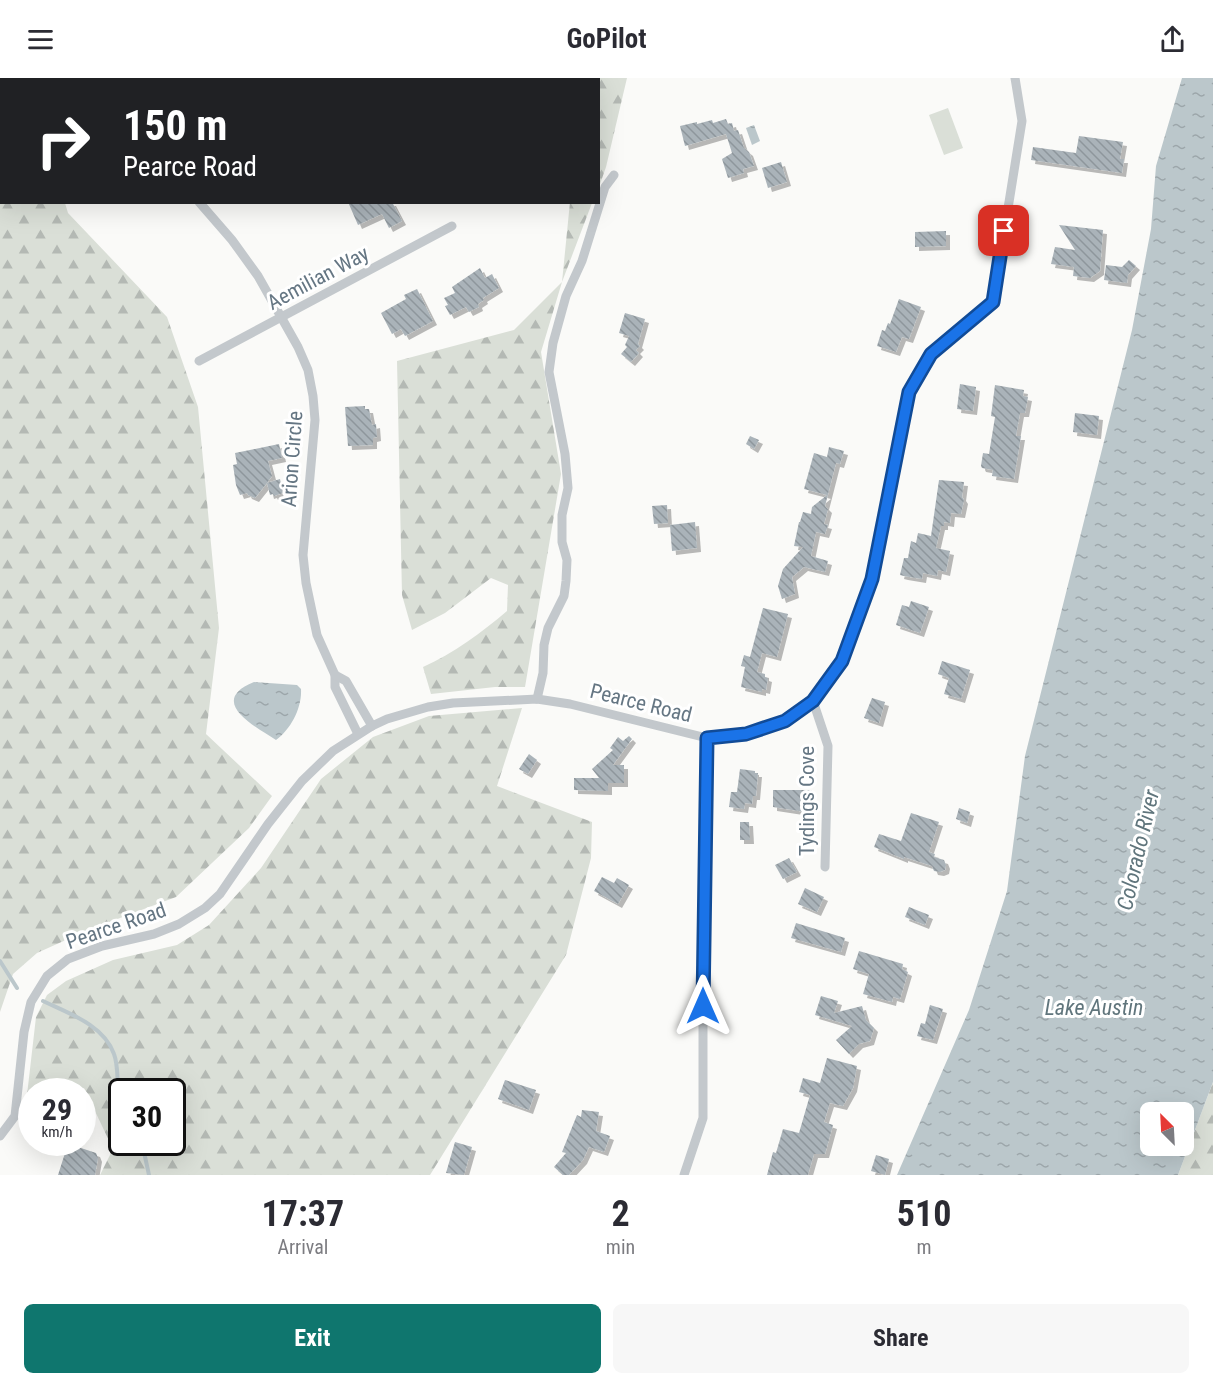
<!DOCTYPE html>
<style>
:root{--surface:#fff;--page:#f7f7f7;--text:#2b2b33;--muted:#7c7c81;--accent:#0f766e}
body{margin:0;font-family:"Roboto Condensed",sans-serif;background:var(--page);color:var(--text);height:100vh;display:flex;flex-direction:column;font-size:22px;white-space:nowrap}
*{box-sizing:border-box;margin:0}
p{font-size:20px;color:var(--muted)}
.icon{flex:none;width:33px;height:33px;fill:none;stroke:currentColor;stroke-width:2;stroke-linecap:round;stroke-linejoin:round}
.map{position:relative;height:1097px;overflow:hidden}
.details{display:flex;flex-direction:column;background:var(--surface);flex:1}
.details>*{flex:none}
.hud{position:absolute;left:0px;top:0px;width:600px;height:126px;box-shadow:0 6px 24px #0002;background:#202124;color:#fff;overflow:hidden}
.needle{width:39px;rotate:336deg}
.tools{position:absolute;left:1140px;top:1024px;display:grid;gap:12px}
.tools a{display:grid;place-items:center;width:54px;height:54px;border-radius:9px;background:var(--surface);box-shadow:0 6px 24px #0002;font-size:30px}
.speed{position:absolute;left:18px;top:1000px;display:flex;gap:12px;font-size:30px;font-weight:700;text-align:center}
.speed>*{display:grid;place-content:center;width:78px;height:78px;border-radius:50%;background:var(--surface);box-shadow:0 6px 24px #0002;line-height:1}
.speed small{font-size:15px;font-weight:400}
.speed .limit{border:3px solid #111;border-radius:9px;background:#fff;color:#111}
.pin{position:absolute;display:grid;place-items:center;width:51px;height:51px;color:#fff;margin:-26px;border-radius:12px;box-shadow:0 3px 9px #0006}
.me{position:absolute;width:66px;margin:-33px;rotate:0deg;stroke-linejoin:round;filter:drop-shadow(0 0 4px #0008)}
.turn{display:flex;align-items:center;gap:21px;height:126px;padding:0 24px;font-size:27px}
.turn .icon{width:78px;height:78px;stroke-width:2.5}
.turn b{display:block;font-size:42px;line-height:51px}
.eta{display:flex;justify-content:space-evenly;align-items:center;height:102px;text-align:center}
.eta b{font-size:36px;font-weight:700;line-height:42px}
.primary-button{display:flex;gap:12px;margin-top:auto;padding:12px 24px}
.primary-button a{flex:1;height:69px;border-radius:9px;background:var(--accent);color:#fff;font-size:24px;font-weight:700;line-height:69px;text-align:center}
.primary-button a+a{background:var(--page);color:var(--text)}
header{display:flex;justify-content:space-between;align-items:center;height:78px;padding:0 24px;background:var(--surface);font-size:27px;font-weight:700}
.map>svg:first-child{display:block}
.grass{fill:#dadfd7}
.forest{fill:url(#forest-firs);fill-rule:evenodd}
.water{fill:url(#water-ripples);fill-rule:evenodd}
.lines{fill:none;stroke-linecap:round;stroke-linejoin:round}
.stream{stroke:#bbc7cb;stroke-width:4}
.building{fill:url(#building-back-hatch);filter:url(#shadow)}
.street{stroke:#c3c8cc;stroke-width:9}
.route-casing{stroke:#114b97;stroke-width:15}
.route{stroke:#1a73e8;stroke-width:10}
.labels{text-anchor:middle;dominant-baseline:central;stroke-width:6;stroke-linejoin:round;paint-order:stroke}
.street-label{font-size:21px;fill:#657683;stroke:#fff}
.water-label{font-size:22px;font-style:italic;fill:#60757c;stroke:#fff}
</style>
<header><svg class="icon" aria-label="menu" viewBox="0 0 24 24"><path d="M4 6h16M4 12h16M4 18h16"/></svg>GoPilot<svg class="icon" aria-label="share" viewBox="0 0 24 24"><path d="M12 15V3M7 8l5-5 5 5M5 13v7h14v-7"/></svg></header>
<div class="map">
<svg width="1213" height="1097" viewBox="0 0 1213 1097">
<defs>
<pattern id="forest-firs" width="22" height="20" patternUnits="userSpaceOnUse" patternTransform="scale(1.5)"><rect width="22" height="20" fill="#dadfd7"/><path d="M5 1l3.5 6h-7zM16 11l3.5 6h-7z" fill="#b4b9b4"/></pattern>
<pattern id="water-ripples" width="26" height="14" patternUnits="userSpaceOnUse" patternTransform="scale(1.5)"><rect width="26" height="14" fill="#bbc7cb"/><path d="M2 4q2-2 4 0t4 0M15 11q2-2 4 0t4 0" fill="none" stroke="#9ca6aa"/></pattern>
<pattern id="building-back-hatch" width="6" height="6" patternUnits="userSpaceOnUse" patternTransform="scale(1.5)"><rect width="6" height="6" fill="#aab3b9"/><path d="M-1 5l2 2M0 0l6 6M5-1l2 2" fill="none" stroke="#8e969c"/></pattern>
<filter id="shadow"><feDropShadow dx="4" dy="4" stdDeviation="0" flood-color="#0004"/></filter>
</defs>
<rect width="100%" height="100%" fill="#fafaf8"/>
<path class="grass" d="M948,30L963,70L944,77L929,37Z"/>
<g class="forest">
<path d="M0,0L27,1L2,2V124L65,125L68,135L167,239L198,329L219,550L206,656L272,718L249,750L176,819L88,852L37,875L13,896L0,934Z"/>
<path d="M391,0H627L606,89L599,109L598,2Z"/>
<path d="M570,124L592,125L562,204L541,274L561,396L525,609H495L431,616L423,589C454,575 481,555 507,533L508,507L491,500L445,535L412,552L402,517L397,283L514,252L562,204Z"/>
<path d="M522,630L497,708L592,744L591,780L566,877L430,1097H100L113,1071L84,1010L52,1014H32L31,1017H27L36,939L47,917L66,903L113,882L177,867L209,847L261,790L321,701L373,659L429,638ZM122,1014H172V1065H122Z"/>
<path d="M1213,1004V1097H1178Z"/>
</g>
<g class="water">
<path d="M1182,0H1213V1004L1178,1097H897L969,932L1007,813L1025,678L1132,252L1151,151L1156,88ZM1150,1035H1184V1068H1150Z"/>
<path d="M754,47L760,63L752,67L746,50Z"/>
<path d="M254,604L297,607L301,611C302,630 291,651 276,662C254,648 207,623 254,604Z"/>
</g>
<g class="lines">
<g class="stream">
<path d="M272,2V0"/>
<path d="M0,883L17,910"/>
<path d="M43,923C68,935 104,947 114,976C120,992 115,1012 122,1028"/>
<path d="M142,1065L149,1097"/>
</g>
</g>
<g class="building">
<path d="M726,41L728,46L732,45L734,53L738,52L744,70L749,74L754,88L743,91L744,95L728,100L722,81L732,75L726,56L685,68L680,48L697,44V46L712,42L713,45Z"/>
<path d="M1079,58L1123,64L1120,81H1124L1122,95L1031,82L1033,69L1076,75Z"/>
<path d="M781,84L787,104L768,110L762,90Z"/>
<path d="M348,124H392L402,143L389,150L382,136L358,147Z"/>
<path d="M1059,147L1103,152L1100,193L1090,200L1073,198L1074,189L1051,186L1055,169L1075,172Z"/>
<path d="M946,153V168L915,169V154Z"/>
<path d="M1129,182L1136,188L1128,197L1127,205L1104,202L1106,187L1122,189Z"/>
<path d="M480,190L485,200L492,196L499,210L483,220L484,222L478,226L479,229L469,234L466,229L450,237L445,228L448,227L444,220L455,215L452,209Z"/>
<path d="M417,211L433,243L405,258L401,251L392,256L381,235L406,221L404,217Z"/>
<path d="M899,221L921,229L909,261L902,259L896,274L877,268L882,252L885,253L888,245L890,246Z"/>
<path d="M625,235L645,241L638,266L640,268L636,272L639,275L631,284L621,276L627,269L625,267L629,258L619,255Z"/>
<path d="M960,306L976,309L973,333L957,331Z"/>
<path d="M995,307L1024,312L1023,318L1028,319L1025,335H1020L1016,358H1021L1014,401L992,398L993,392L982,390L981,388L983,375L989,376L995,339L991,338Z"/>
<path d="M365,328V331H369L372,347L376,346L377,359L373,360V367L348,368L345,329Z"/>
<path d="M1075,335L1099,338L1097,357L1073,354Z"/>
<path d="M750,358L759,362L754,371L746,366Z"/>
<path d="M279,366L282,380L268,383L272,398L267,405L280,401L283,415L274,418L273,416L270,417L267,405L255,420L248,417L247,415L240,417L236,407L233,387L237,386L235,375Z"/>
<path d="M829,369L844,373L840,386L836,385L825,428L828,431L824,446L828,447L825,456L816,454L811,478L828,483L825,494L804,489L792,499L795,516L782,521L778,508L783,491L803,469L794,468L799,444H800L803,434L811,436L812,429L827,417L804,411L814,375L827,379Z"/>
<path d="M939,402L964,404L962,419L964,422L961,436L951,435L950,445L944,444V448H941L936,470L950,473L946,494L938,492L937,498L923,495L922,501L904,498L900,497L904,480H908L911,463L916,465L918,455L931,458Z"/>
<path d="M667,427L668,445L654,446L652,428Z"/>
<path d="M695,444L697,470L672,473L670,447Z"/>
<path d="M911,523L929,529L920,555L896,547L902,527L909,529Z"/>
<path d="M763,530L788,536L777,579L762,575L757,594L765,596V599L768,600L766,612L762,611V614L741,609L745,589L741,588L744,577L750,579Z"/>
<path d="M942,583L970,592L961,621L944,616L949,600L938,596Z"/>
<path d="M872,620L885,624L879,645L864,640Z"/>
<path d="M629,658L632,661L613,687H624V705H608V713L574,712V700H599L592,691L613,672L610,670L618,659L623,663Z"/>
<path d="M529,676L537,682L528,696L519,691Z"/>
<path d="M740,691L755,693V695H758L756,718H753L752,726L745,725L744,731L729,729L731,714H737Z"/>
<path d="M773,712H812V735L773,729Z"/>
<path d="M959,730L970,734L967,745L956,741Z"/>
<path d="M911,735L939,744L929,774L935,776L934,779L944,782L946,787L945,792L940,794L934,793L932,788L904,779V781L874,769L879,756L901,763Z"/>
<path d="M740,744H749L750,762H740Z"/>
<path d="M789,780L797,794L783,801L775,787Z"/>
<path d="M602,799L614,805L617,800L629,807L618,826L594,813Z"/>
<path d="M805,810L824,819L817,834L798,826Z"/>
<path d="M909,829L929,837L925,847L905,839Z"/>
<path d="M796,845L845,860L841,874L791,860Z"/>
<path d="M859,873L903,886L902,891L908,894L900,921L893,919L892,924L863,916L869,896L853,891Z"/>
<path d="M821,918L838,923L834,935L862,928L866,942L874,950L870,963L859,966L849,976L836,962L852,948L815,937Z"/>
<path d="M930,927L943,931L933,962L917,958L921,945L925,946Z"/>
<path d="M827,980L857,988L853,1010L843,1028L830,1025L824,1044L833,1047L825,1076H814L808,1097H767L773,1074L776,1075L783,1051L799,1055L810,1017L799,1014L803,1000L820,1005Z"/>
<path d="M505,1002L536,1012L529,1032L498,1021Z"/>
<path d="M582,1032L599,1034L596,1053L610,1058L604,1074L589,1069L583,1082L569,1097H563L554,1089L566,1075L562,1074L577,1037L581,1039Z"/>
<path d="M455,1064L472,1069L464,1097L446,1095Z"/>
<path d="M75,1068L96,1075L98,1080L95,1097H58L66,1072L71,1073L72,1070Z"/>
<path d="M876,1077L889,1081L885,1097L871,1093Z"/>
</g>
<g class="lines">
<g class="street">
<path d="M129,0V2"/>
<path d="M199,124L232,162L258,198L298,269L308,292L313,318L315,342L303,477L306,505L317,557L335,597V609L358,656"/>
<path d="M199,283L452,148"/>
<path d="M335,597L346,603L372,648"/>
<path d="M537,621L543,595L544,567L548,550L564,518L566,503L567,482L562,464V437L568,410L565,376L549,294L553,265L566,218L582,183L605,109L614,97"/>
<path d="M813,623L828,668L825,789"/>
<path d="M0,1058L15,1038L24,954L31,924L47,898L68,881L102,868L154,856L179,846L205,830L220,816L268,746L302,703L333,673L372,648L387,641L428,629L453,625L537,621L570,626L707,660L746,656L785,643L813,623L842,583L872,501L909,314L931,276L993,224L1022,43L1015,0"/>
<path d="M684,1097L703,1040V836L707,660"/>
</g>
</g>
<g class="lines">
<defs>
<path id="route" d="M703,928L707,660L746,656L785,643L813,623L842,583L872,501L909,314L931,276L993,224L1004,153"/>
</defs>
<use href="#route" class="route-casing"/>
<use href="#route" class="route"/>
</g>
<g class="labels">
<g class="street-label">
<text transform="translate(318 200) rotate(-28)">Aemilian Way</text>
<text transform="translate(292 381) rotate(-86)">Arion Circle</text>
<text transform="translate(641 625) rotate(14)">Pearce Road</text>
<text transform="translate(807 723) rotate(-90)">Tydings Cove</text>
<text transform="translate(116 848) rotate(-19)">Pearce Road</text>
</g>
<g class="water-label">
<text transform="translate(1138 772) rotate(-77)">Colorado River</text>
<text x="1094" y="929">Lake Austin</text>
</g>
</g>
</svg>
<div class="tools">
<a><svg class="needle" viewBox="-14 -14 28 28"><path d="M0-13l5 13h-10z" fill="#e53935"/><path d="M0 13l5-13h-10z" fill="#7c7c81"/></svg></a>
</div>
<div class="speed"><div>29<small>km/h</small></div><div class="limit">30</div></div>
<div class="pin" style="left:1004px;top:153px;background:#d93025"><svg class="icon" aria-label="arrive" viewBox="0 0 24 24"><path d="M6 21V4h12l-3 4 3 4H6"/></svg></div>
<svg class="me" style="left:703px;top:928px" viewBox="-20 -20 40 40"><path d="M0-17L14 15 0 8-14 15z" fill="#1a73e8" stroke="#fff" stroke-width="4"/></svg>
<div class="hud">
<div class="turn"><svg class="icon" aria-label="right" viewBox="0 0 24 24"><path d="M7 20v-9h11M14 6l5 5-5 5"/></svg><div><b>150 m</b>Pearce Road</div></div>
</div>
</div>
<section class="details">
<div class="eta">
<div><b>17:37</b><p>Arrival</p></div>
<div><b>2</b><p>min</p></div>
<div><b>510</b><p>m</p></div>
</div>
<div class="primary-button"><a>Exit</a><a>Share</a></div>
</section>
